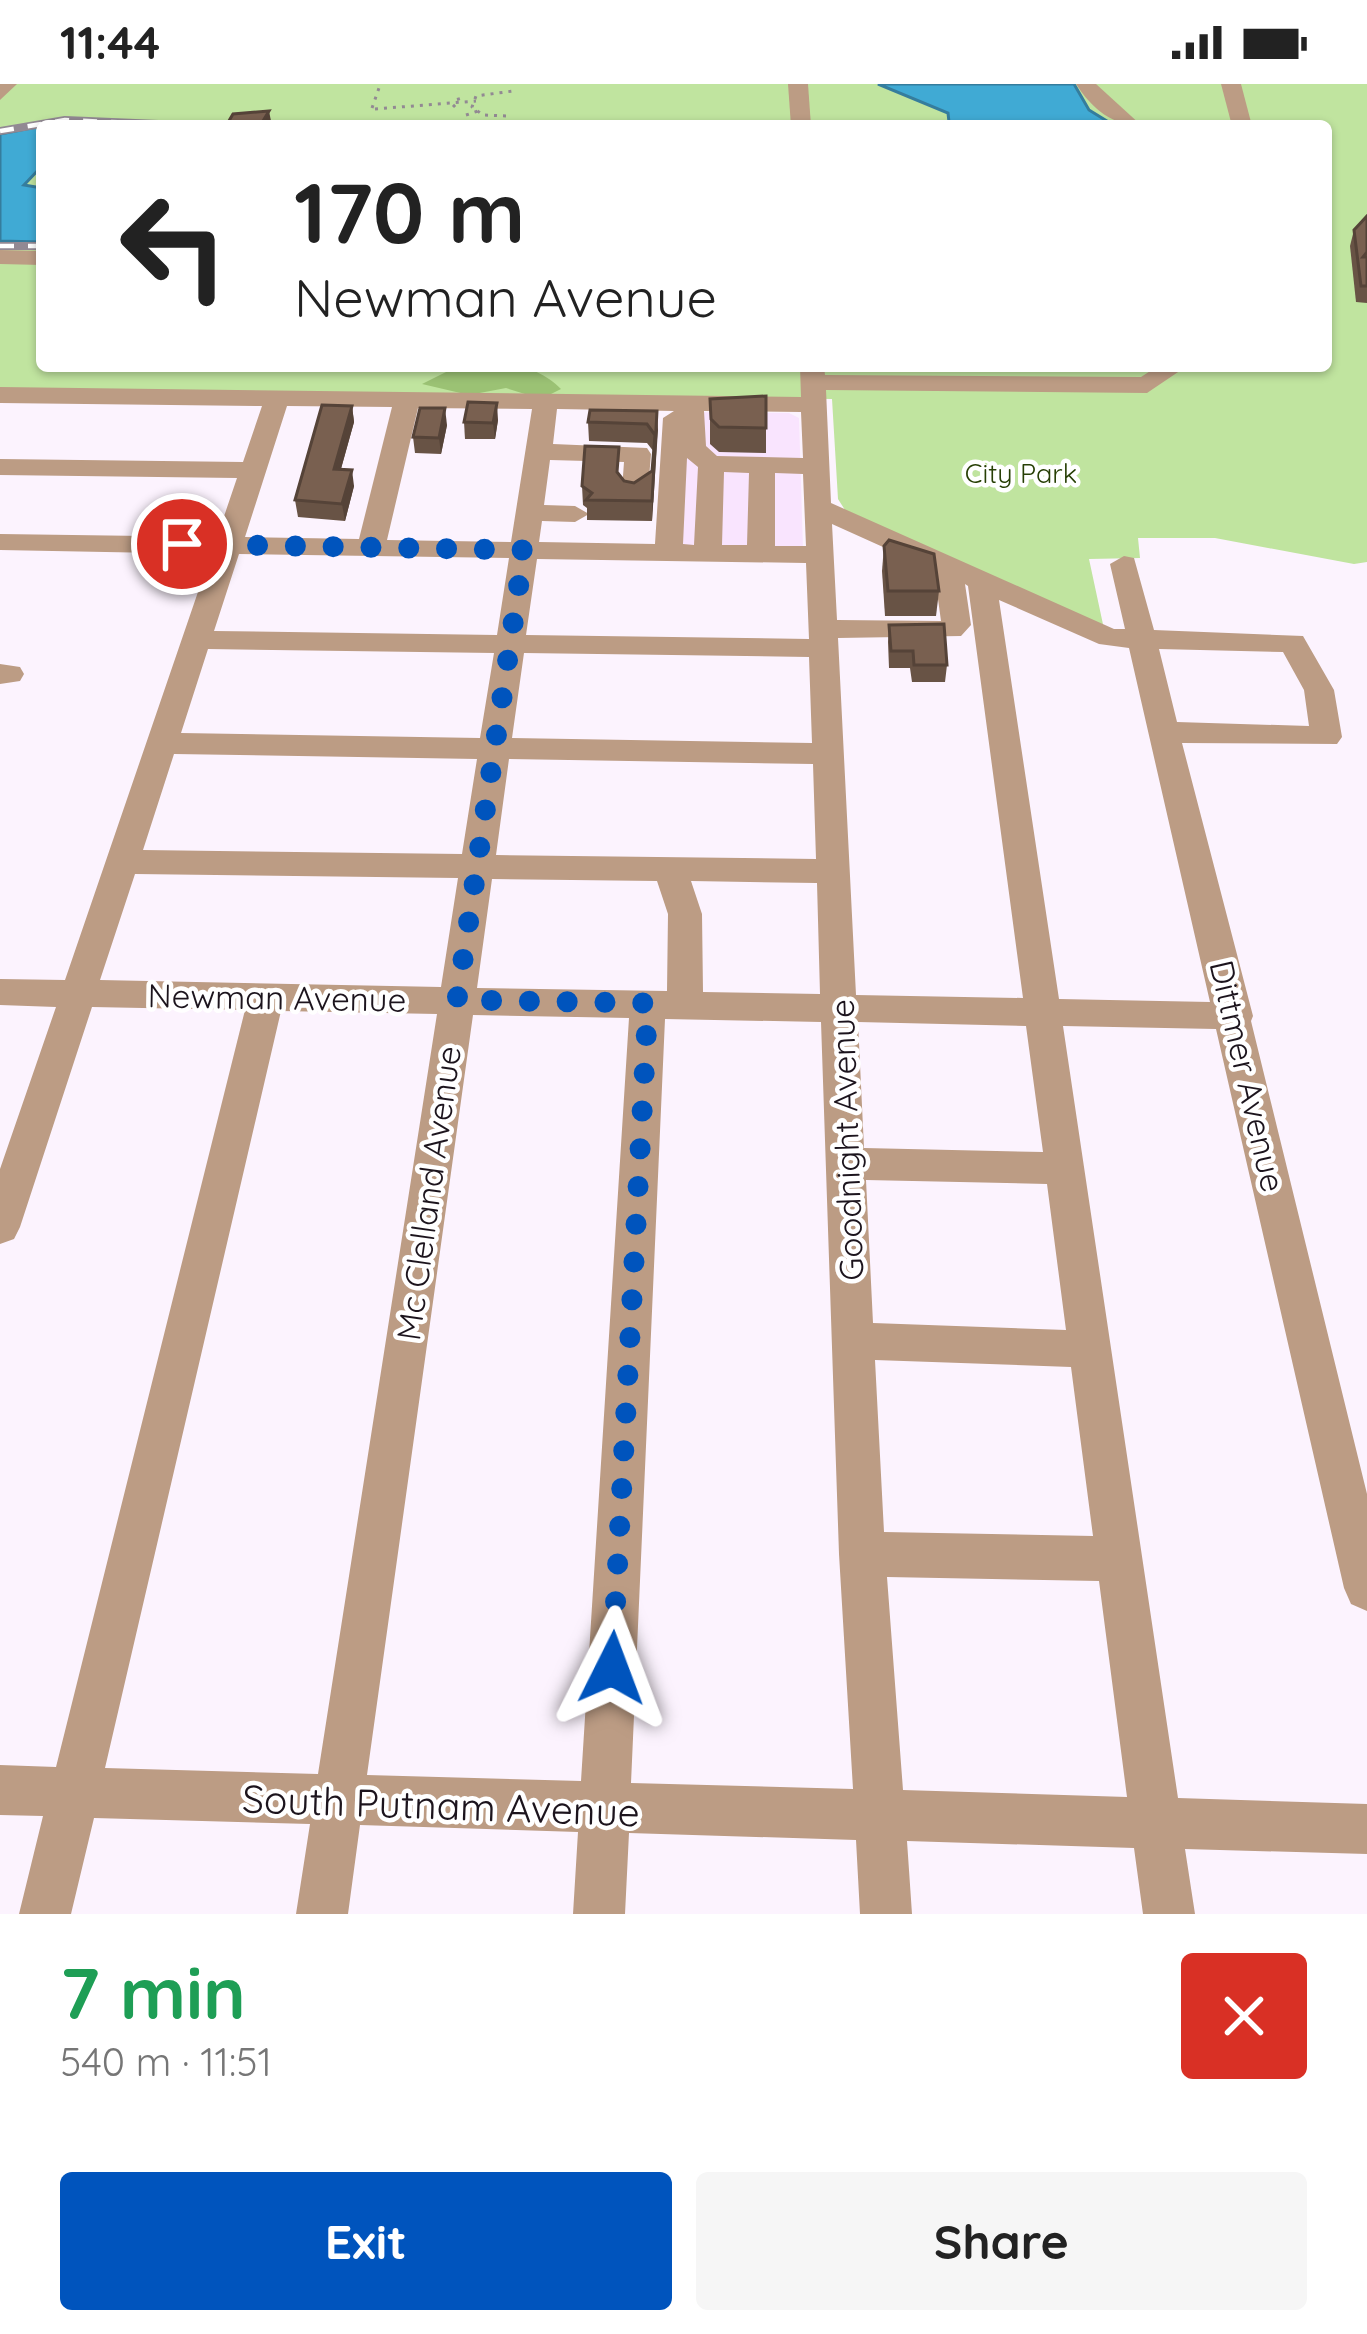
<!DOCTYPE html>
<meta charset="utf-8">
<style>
:root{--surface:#fff;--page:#f6f6f6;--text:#222;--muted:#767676;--accent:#0054bd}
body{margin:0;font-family:Quicksand,sans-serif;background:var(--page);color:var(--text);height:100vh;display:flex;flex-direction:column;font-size:45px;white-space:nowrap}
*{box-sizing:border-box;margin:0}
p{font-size:39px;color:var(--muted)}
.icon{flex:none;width:66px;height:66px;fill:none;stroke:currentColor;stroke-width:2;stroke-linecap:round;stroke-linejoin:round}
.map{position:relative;height:1830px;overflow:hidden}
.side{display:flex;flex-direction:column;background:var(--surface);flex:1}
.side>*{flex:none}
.top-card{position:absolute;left:36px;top:36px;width:1296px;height:252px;border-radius:12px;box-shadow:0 3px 9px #0004;background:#fff;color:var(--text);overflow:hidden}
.pin{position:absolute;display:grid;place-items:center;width:102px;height:102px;color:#fff;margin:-51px;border:6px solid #fff;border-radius:50%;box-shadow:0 3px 12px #0007}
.me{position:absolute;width:132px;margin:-66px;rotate:3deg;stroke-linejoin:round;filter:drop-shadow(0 0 9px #0008)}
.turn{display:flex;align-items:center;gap:42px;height:252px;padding:0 60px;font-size:54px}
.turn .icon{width:156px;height:156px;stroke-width:2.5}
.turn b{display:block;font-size:84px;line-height:102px}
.round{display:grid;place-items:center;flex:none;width:126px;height:126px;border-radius:12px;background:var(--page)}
.headline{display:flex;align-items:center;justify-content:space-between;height:204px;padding:0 60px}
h1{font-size:72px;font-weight:700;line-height:90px;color:#1e9e55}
.action{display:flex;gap:24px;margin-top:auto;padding:24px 60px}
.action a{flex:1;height:138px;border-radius:12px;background:var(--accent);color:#fff;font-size:48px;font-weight:700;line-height:138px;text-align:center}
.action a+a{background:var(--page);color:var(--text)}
.status{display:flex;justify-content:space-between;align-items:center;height:84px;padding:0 60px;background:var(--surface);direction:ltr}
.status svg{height:33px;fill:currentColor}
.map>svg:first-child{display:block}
.built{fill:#f9e4fe}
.green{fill:#c0e49f;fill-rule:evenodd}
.forest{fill:#9bc274}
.water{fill:#40aad4;stroke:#357d9d;stroke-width:3}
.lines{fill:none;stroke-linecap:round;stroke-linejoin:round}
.path{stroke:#928993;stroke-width:3;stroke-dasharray:3 6;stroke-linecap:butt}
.minor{fill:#bc9c84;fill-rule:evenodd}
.rail-casing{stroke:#928993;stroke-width:8}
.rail{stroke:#fff;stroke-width:4.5;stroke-dasharray:14;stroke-linecap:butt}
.wall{fill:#685345}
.shaded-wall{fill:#554338}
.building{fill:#796050;stroke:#554338;stroke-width:3}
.route{stroke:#0054bd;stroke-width:21;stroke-dasharray:0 37.8}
.labels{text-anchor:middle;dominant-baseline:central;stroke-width:9;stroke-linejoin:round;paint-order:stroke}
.far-park-label{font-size:27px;fill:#273f05;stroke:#fff}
.street-label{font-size:33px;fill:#1c141d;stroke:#fff}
.near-street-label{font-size:39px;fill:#1c141d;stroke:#fff}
</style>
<div class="status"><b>11:44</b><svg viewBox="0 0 49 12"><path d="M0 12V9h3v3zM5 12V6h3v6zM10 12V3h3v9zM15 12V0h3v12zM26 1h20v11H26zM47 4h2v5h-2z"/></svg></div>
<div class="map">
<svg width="1367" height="1830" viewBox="0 0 1367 1830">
<rect width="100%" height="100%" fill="#fcf3fe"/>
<path class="built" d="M682,328L789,329L799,334L803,465L673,462Z"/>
<path class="green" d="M0,0H1367V478L1354,480L1215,454H1138L1140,474L1089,475L1104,545L845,426L838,415L832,315L0,305ZM42,42H1326V282H42Z"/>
<path class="forest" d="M458,282L484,287C507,273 542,285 561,305L541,315L506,304L469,311L422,300Z"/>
<g class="water">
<path d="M878,0H1074L1089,26L1115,42H941L949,38L948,29Z"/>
<path d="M58,39L94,42H42V82L24,101L42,104V158L0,157V50Z"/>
</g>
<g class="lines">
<g class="path">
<path d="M453,23L459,17L457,10"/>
<path d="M372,24L380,1"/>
<path d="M375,25L476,17"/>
<path d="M466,31L478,27"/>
<path d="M506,32L483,31L472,23L476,12L513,7"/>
</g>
<g class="minor">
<path d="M0,0H17L0,16Z"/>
<path d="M788,0H808L811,42H791Z"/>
<path d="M1076,0H1096L1142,42C1113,42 1092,25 1076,0Z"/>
<path d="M1221,0H1241L1252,42H1232Z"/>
<path d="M0,166L42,167V181L0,180Z"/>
<path d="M800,282H824L825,291L1141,293L1158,282H1187L1147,309L826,306L831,419L1114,545H1125L1110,480L1124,472L1134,474L1154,546L1303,552L1334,606L1342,653L1337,660L1182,659L1253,932L1251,937L1367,1410V1527L1351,1520L1344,1504L1216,945L1063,942L1178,1714L1367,1720V1770L1185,1765L1195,1830H1143L1134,1764L907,1757L912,1830H860L856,1756L629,1749L625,1830H573L578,1748L360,1741L348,1830H296L310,1740L94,1734L71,1830H19L43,1732L0,1731V1681L56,1683L245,926L92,923L20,1143L14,1155L0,1160V1085L56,923L0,921V895L65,896L211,470L0,466V450L217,453L237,394L0,391V375L243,378L262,322L0,319V303L801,313ZM287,322L392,323L359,455L245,453ZM418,324L532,325L511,458L387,456ZM557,325L674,327L663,334L655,460L539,458L542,437L575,438L589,430L575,422L544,421L550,376L624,378L622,406L625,412L635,414L648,406L651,370L647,364L553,360ZM704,327L801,328L803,374L717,372L706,362ZM687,374L698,383L694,461L683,460ZM724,388L749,389L747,461H722ZM775,389L803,390L806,462H775ZM832,440L934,486L941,537L837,536ZM239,470L509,474L497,551L214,547ZM537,475L806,479L809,555L526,551ZM965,500L968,502L1023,914L856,911L838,554L961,552L971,541ZM999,516L1099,560L1129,564L1210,918L1059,915ZM208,565L494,569L480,654L181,649ZM1159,565L1283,568L1304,606L1309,642L1177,638ZM524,569L809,573L812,659L512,654ZM174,670L477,675L462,770L143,766ZM509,675L813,680L816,775L496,771ZM135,790L458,794L441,903L100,896ZM492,795L657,797L668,830L667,907L477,904ZM691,797L817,799L820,910L703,908L702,830ZM281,927L437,930L318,1690L105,1684ZM473,931L629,934L581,1697L367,1691ZM665,935L821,938L839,1470L853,1705L631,1699ZM858,938L1026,942L1043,1068L864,1064ZM866,1096L1047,1100L1066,1246L873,1239ZM875,1276L1071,1283L1093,1452L884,1448ZM887,1493L1099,1497L1127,1713L903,1706Z"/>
<path d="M0,580L20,583L24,590L20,597L0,600Z"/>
</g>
<defs>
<g id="rail">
<path d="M0,47L65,36L205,42"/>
<path d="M0,162H42"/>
</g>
</defs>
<use href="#rail" class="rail-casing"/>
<use href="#rail" class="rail"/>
</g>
<g class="wall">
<path d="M1367,132V219L1356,218L1350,162L1354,146Z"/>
<path d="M710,315L766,344V369L719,368L710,360Z"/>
<path d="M352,322L354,338L341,385L354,402L345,437L298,433L295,416Z"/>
<path d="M657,327L652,437L587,436V424L583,421L582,402L619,390L624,397L634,399L652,387L654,368L647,359L589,357L588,338Z"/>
<path d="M498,336L495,355H465L464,338Z"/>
<path d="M447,341L441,370L415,369L413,353Z"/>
<path d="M884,462L939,507L936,532H885L882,487Z"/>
<path d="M889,541L947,581L945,598H912L910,584H889L888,558Z"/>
</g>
<g class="shaded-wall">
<path d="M269,27L272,42H260Z"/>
<path d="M497,319L498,336L495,355L493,339Z"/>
<path d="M352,322L354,338L336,402L334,385Z"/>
<path d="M445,324L447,341L441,370L439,354Z"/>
<path d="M657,327L658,346L652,437V417Z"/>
<path d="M352,386L354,402L345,437L342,420Z"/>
</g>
<g class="building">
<path d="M269,27L260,42H226L233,30Z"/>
<path d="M1367,132V168L1363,173H1367V202H1361L1354,146Z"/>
<path d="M766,312V344L719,343L711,335L710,315Z"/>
<path d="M468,318L497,319L493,339L464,338Z"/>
<path d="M322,321L352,322L334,385L352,386L342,420L295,416Z"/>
<path d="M420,324H445L439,354L413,353Z"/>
<path d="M590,326L657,327L652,417L586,416L592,409L582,402L585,362L619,363L617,388L624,397L634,399L652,387L655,351L647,340L588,338Z"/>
<path d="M889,456L934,470L939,507H888L884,462Z"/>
<path d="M944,540L947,581H914L913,567H891L889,541Z"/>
</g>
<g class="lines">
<path class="route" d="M182,460L524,466L457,916L648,919L612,1584"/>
</g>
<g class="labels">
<g class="far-park-label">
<text x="1021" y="389">City Park</text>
</g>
<g class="street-label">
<text transform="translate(277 913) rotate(1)">Newman Avenue</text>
<text transform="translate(1248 992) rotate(77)">Dittmer Avenue</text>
<text transform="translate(846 1056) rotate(-92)">Goodnight Avenue</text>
<text transform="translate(428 1109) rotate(-82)">Mc Clelland Avenue</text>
</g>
<g class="near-street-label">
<text transform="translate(441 1721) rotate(2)">South Putnam Avenue</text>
</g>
</g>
</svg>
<div class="pin" style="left:182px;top:460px;background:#d93025"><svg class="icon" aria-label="arrive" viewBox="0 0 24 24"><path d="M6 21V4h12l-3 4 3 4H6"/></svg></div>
<svg class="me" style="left:612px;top:1584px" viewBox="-20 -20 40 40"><path d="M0-17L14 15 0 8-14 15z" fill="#0054bd" stroke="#fff" stroke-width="4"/></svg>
<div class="top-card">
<div class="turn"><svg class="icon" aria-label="left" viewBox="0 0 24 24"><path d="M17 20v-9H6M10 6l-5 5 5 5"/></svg><div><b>170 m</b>Newman Avenue</div></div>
</div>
</div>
<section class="side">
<div class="headline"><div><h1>7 min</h1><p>540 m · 11:51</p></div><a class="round" style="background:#d93025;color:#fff"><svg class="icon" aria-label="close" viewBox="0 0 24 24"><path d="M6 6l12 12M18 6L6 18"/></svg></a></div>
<div class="action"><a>Exit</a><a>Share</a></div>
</section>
